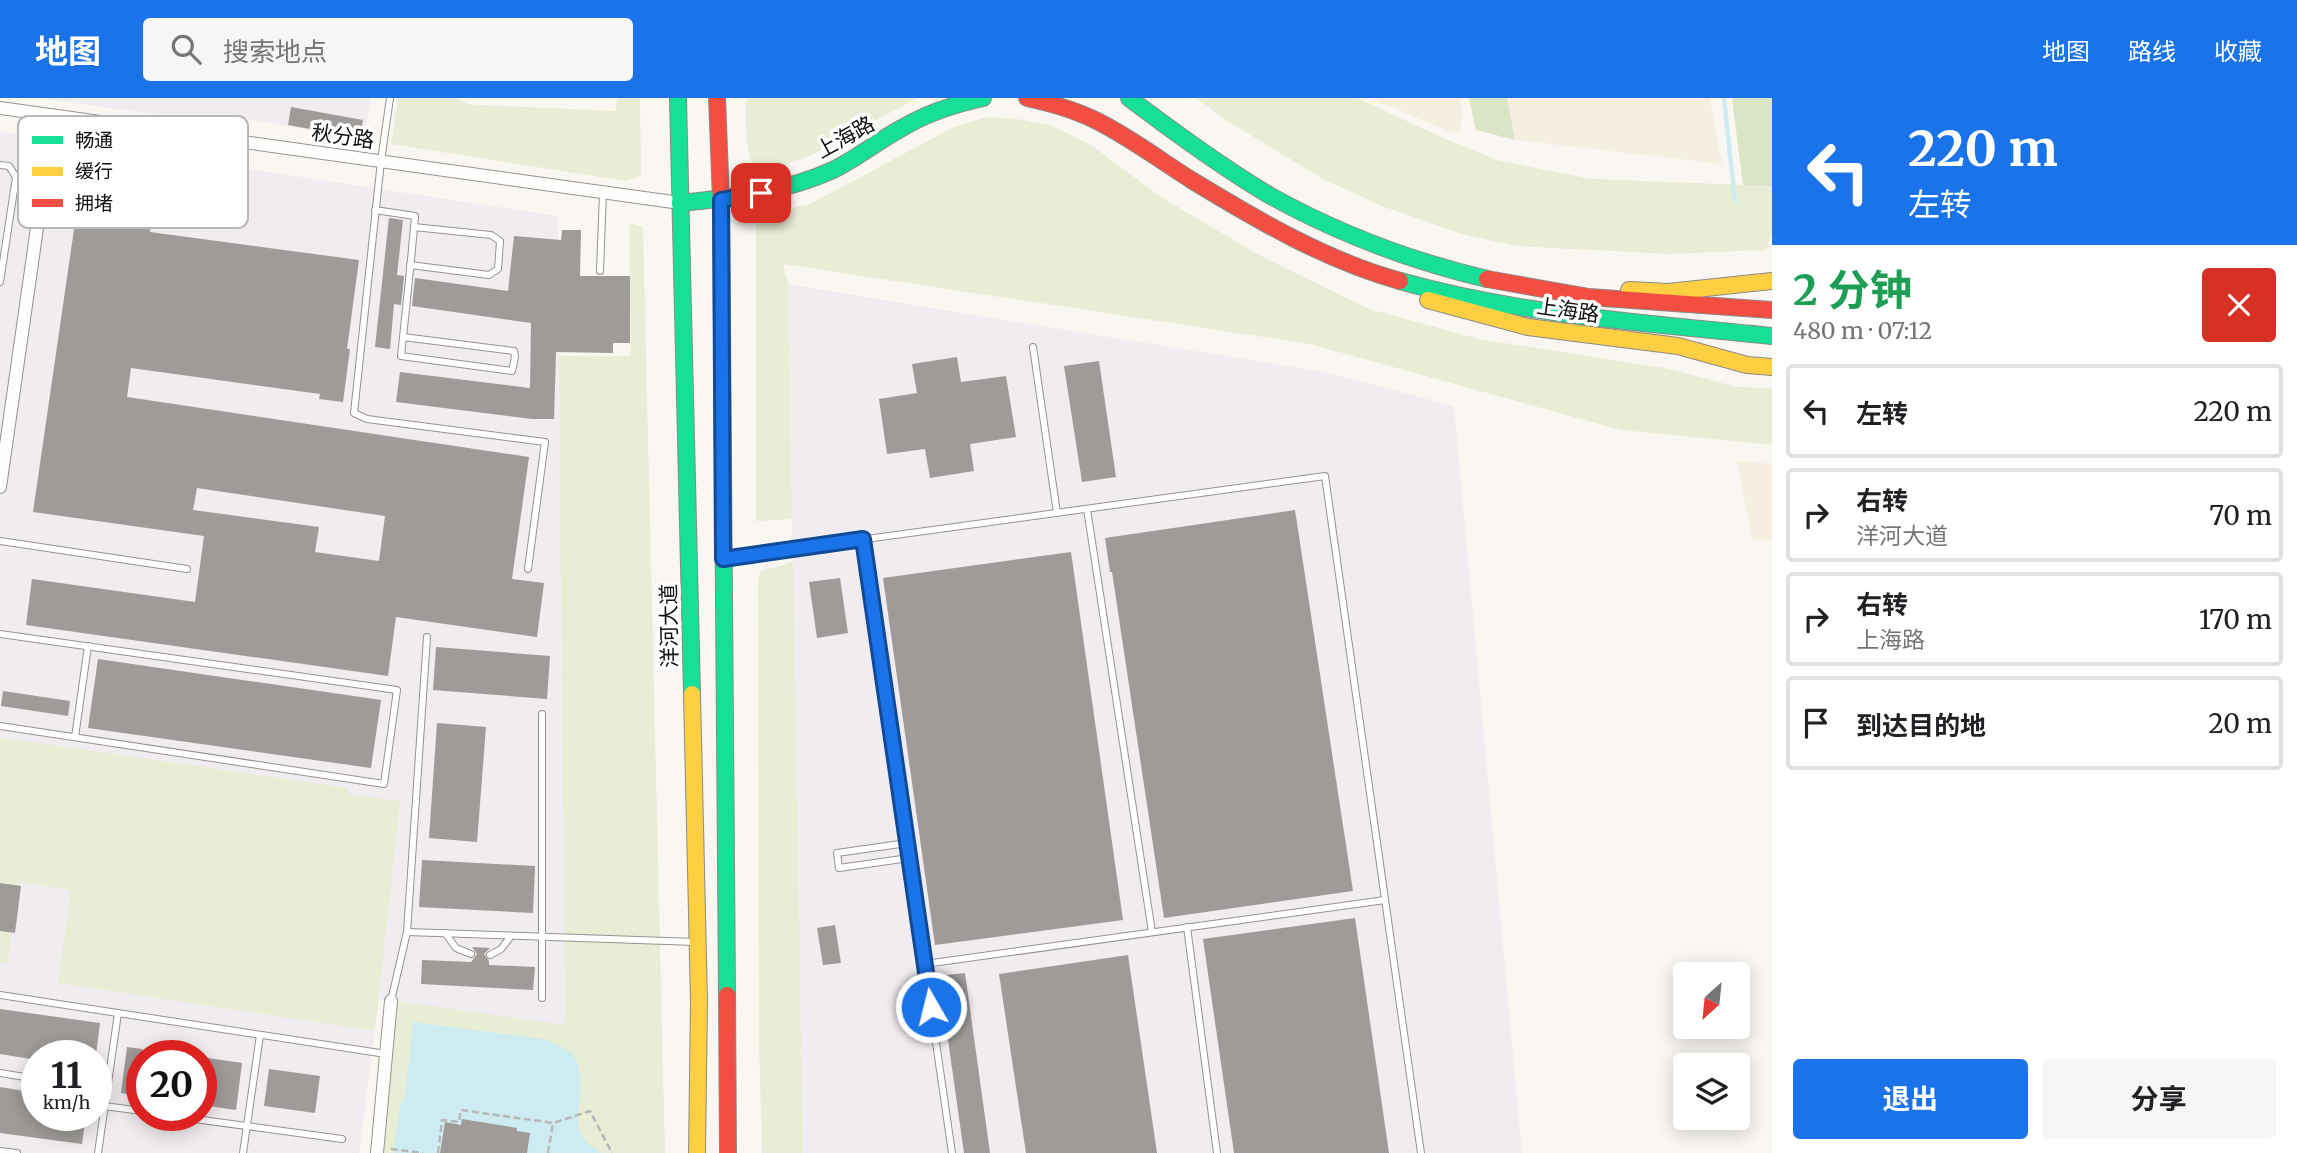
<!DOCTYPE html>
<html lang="zh">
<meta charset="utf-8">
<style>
:root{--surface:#fff;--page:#f6f6f6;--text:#202124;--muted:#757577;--line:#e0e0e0;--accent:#1a73e8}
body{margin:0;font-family:Merriweather,"Noto Sans SC",serif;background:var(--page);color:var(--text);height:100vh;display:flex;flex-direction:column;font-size:26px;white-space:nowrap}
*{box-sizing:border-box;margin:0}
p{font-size:23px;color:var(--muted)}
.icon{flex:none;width:38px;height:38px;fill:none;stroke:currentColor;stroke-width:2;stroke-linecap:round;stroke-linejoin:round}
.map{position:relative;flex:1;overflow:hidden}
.side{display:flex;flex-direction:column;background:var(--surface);width:525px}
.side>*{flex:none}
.banner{background:#1a73e8;color:#fff;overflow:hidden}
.needle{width:46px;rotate:207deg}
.controls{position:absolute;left:1673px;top:864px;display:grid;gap:14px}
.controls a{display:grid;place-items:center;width:77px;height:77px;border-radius:7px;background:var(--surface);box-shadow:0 4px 18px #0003;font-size:35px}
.speed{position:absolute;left:21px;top:942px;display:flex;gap:14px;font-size:35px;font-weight:700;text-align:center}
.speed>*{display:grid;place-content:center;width:91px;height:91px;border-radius:50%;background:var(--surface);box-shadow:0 4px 18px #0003;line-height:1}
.speed small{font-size:18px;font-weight:400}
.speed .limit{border:10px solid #d22;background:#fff;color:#111}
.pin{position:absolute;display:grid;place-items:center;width:60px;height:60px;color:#fff;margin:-30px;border-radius:14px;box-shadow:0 4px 10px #0006}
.me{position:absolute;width:77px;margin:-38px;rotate:352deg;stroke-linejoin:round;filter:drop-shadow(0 0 5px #0008)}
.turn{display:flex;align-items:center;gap:24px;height:147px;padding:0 21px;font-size:32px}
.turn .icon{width:91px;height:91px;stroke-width:2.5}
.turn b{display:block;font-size:49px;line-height:60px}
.round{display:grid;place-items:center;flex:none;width:74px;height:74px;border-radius:7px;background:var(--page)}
.headline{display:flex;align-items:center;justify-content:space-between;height:119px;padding:0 21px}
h1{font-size:42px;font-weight:700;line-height:52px;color:#1e9e55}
.action{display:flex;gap:14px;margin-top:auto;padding:14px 21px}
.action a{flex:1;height:80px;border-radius:7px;background:var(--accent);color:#fff;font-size:28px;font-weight:700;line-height:80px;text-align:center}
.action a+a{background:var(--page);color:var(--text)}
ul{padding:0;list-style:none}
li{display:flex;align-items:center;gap:21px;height:94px;margin:0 14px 10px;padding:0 7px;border:4px solid var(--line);border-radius:7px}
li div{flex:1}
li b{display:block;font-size:26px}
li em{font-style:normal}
header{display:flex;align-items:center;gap:42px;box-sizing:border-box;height:98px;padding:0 35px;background:var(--accent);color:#fff}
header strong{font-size:33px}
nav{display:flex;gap:38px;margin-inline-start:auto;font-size:24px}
.search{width:490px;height:63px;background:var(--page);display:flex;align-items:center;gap:18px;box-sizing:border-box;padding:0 24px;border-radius:7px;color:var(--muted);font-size:26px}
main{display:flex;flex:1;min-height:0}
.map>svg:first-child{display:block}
.industrial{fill:#f1ecef;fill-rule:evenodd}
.farmland{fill:#f5efe1}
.green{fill:#e8edd5}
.forest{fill:#dbe4c4}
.water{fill:#cdecf1}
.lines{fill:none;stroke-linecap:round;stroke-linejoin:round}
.stream{stroke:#cdecf1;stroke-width:4.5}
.building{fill:#9e9b98;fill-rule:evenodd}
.lane-casing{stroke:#949391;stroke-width:8}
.street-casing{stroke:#949391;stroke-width:14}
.fast-casing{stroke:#8b8a88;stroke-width:18}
.slow-casing{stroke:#8b8a88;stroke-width:18}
.jam-casing{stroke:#8b8a88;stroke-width:18}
.path{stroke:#b8b7b7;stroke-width:2.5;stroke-dasharray:7 3.5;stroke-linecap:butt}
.lane{stroke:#fefefd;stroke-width:6}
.street{stroke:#fefefd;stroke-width:12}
.fast{stroke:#16e098;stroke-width:16}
.slow{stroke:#ffcf43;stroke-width:16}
.jam{stroke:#f24e42;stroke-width:16}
.route-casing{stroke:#114b97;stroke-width:18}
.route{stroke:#1a73e8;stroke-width:12}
.labels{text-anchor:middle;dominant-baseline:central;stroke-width:7;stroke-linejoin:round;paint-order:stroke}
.street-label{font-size:21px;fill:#0e0e0e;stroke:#fff}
.key{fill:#fff;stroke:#b7b7b7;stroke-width:2}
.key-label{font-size:19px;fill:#0e0e0e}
</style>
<header>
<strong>地图</strong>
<div class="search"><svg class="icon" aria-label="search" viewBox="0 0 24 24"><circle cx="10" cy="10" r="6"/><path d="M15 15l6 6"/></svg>搜索地点</div>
<nav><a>地图</a><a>路线</a><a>收藏</a></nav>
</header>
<main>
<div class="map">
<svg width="1772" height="1055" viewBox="0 0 1772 1055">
<rect width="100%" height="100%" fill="#faf7f3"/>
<g class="industrial">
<path d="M37,0H371L364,42L243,20L206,22L175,19Z"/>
<path d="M0,33L558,118L565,928L379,901L359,1055H0ZM37,957H96V1017H37ZM142,957H201V1017H142Z"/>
<path d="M788,186L1328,275L1454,308L1522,1055H803Z"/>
</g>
<g class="farmland">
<path d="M1370,0H1459L1463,15L1459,34L1448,33Z"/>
<path d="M1507,0H1710L1722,66L1515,42Z"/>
<path d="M1737,363L1772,366V442L1752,441Z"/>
</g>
<g class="green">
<path d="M398,0H456L468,6L480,7L616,13L617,0H640L641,75L636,80L625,83L391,46Z"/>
<path d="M746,0H917L812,57L771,71L754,70C744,48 746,24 746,0Z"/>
<path d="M1196,0H1357L1441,39L1497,62L1592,81L1772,88V135L1766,152L1669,156L1516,148L1462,136L1382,108L1323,81L1229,24Z"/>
<path d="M987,19L1017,21L1053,28L1091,47L1161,99L1257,156L1369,211L1479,241L1670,271L1736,289L1772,290V347L1621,332L1310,246L783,166L788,186L792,421L756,423V127L781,113L810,106L954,29Z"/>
<path d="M629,125L643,129L665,1055H384L396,903L565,927L559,258H631Z"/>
<path d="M793,464L803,1055H762L759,943L758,484L760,473Z"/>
<path d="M5,640L348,690V696L400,703L375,933L58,885L71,792L18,784L8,865L0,864V641Z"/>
</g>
<g class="forest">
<path d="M1469,0H1507L1515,42L1476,32Z"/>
<path d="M1732,0H1772V88L1743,87Z"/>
</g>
<path class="water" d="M413,924L543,941C586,955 581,970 579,1009C579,1016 577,1025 579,1031C582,1042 592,1049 601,1055H393L400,1010L405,998Z"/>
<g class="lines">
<path class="stream" d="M1724,0L1735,102"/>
</g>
<g class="building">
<path d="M291,9L363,22L361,31L338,28L337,36L288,27Z"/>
<path d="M91,61L159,71L150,134L359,162L347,251H350L343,304L319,301L320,296L131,270L127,299L529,359L512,481L544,485L537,539L396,519L388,578L26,527L32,481L195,504L204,438L33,414L79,97L85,98ZM197,390L385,418L379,463L315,454L319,429L193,412Z"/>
<path d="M389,120L403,122L397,177L404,178L401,207L394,206L390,251L375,249Z"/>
<path d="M562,132H581L580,178H630V245H613V255L556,254L554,321H532L396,304L400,274L530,290L531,225L412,208L415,180L508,193L514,138L561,142Z"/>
<path d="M957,259L961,284L1006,278L1016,339L970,346L974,373L930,380L925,351L887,356L879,301L917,295L912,266Z"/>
<path d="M1099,263L1116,379L1082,384L1064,268Z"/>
<path d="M1295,412L1353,793L1164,820L1112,474H1110L1105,440Z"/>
<path d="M1071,454L1123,822L935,847L883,480Z"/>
<path d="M840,480L848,535L817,540L809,484Z"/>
<path d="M436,549L550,558L547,601L433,592Z"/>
<path d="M98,561L381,602L371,670L88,630Z"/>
<path d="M3,593L70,603L68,618L1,608Z"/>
<path d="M437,625L486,629L477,744L429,740Z"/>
<path d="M422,762L535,768L533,815L419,809Z"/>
<path d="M0,785L21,788L15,835L0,833Z"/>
<path d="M1355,820L1389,1055H1234L1203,841Z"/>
<path d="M835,827L841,865L823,867L817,830Z"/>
<path d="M472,849L490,850L484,856L489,863V867L535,869L533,892L421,886L422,862L471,864L477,856Z"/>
<path d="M1128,857L1157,1055H1026L999,876Z"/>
<path d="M965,875L990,1055H964L939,878Z"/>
<path d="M0,911L100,925L96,957H37V962L0,956Z"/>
<path d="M127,949L142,951V998L121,995Z"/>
<path d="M201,959L242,965L236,1012L201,1007Z"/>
<path d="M269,971L320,978L315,1015L264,1008Z"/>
<path d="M0,989L37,995V1017H86L82,1046L0,1035Z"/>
<path d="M462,1021L517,1030V1033L530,1035L527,1055H440L445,1024L461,1027Z"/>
</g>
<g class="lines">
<defs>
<g id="lane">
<path d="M390,0L381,63L354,315L367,321L545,344L528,471"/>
<path d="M0,67L9,68L16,79L0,184"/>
<path d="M375,112L415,118C411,165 406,211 401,258L512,273L515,259L514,253L403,239"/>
<path d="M410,167L489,177L498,171L500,143L491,137L414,129"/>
<path d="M600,173L603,95"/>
<path d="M1033,249L1057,415"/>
<path d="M1087,411L1152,834"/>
<path d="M863,441L952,1055"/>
<path d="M0,443L187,471"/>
<path d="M728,460L1325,378L1421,1055"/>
<path d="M0,536L397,592L384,686L0,628"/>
<path d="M542,616V900"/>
<path d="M75,639L88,548"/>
<path d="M907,745L837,755L839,770L909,760"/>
<path d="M1187,829L1217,1055"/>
<path d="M407,834L695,844"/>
<path d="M445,835L456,850L471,856"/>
<path d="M490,857L501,851L511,838"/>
<path d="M925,866L1385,802"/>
<path d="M0,897L386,956"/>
<path d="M391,903L407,834L427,539"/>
<path d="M0,975L37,981"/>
<path d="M96,989L107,991"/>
<path d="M104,1008L142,1013"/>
<path d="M165,1017L342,1041"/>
<path d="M0,1053L17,1055"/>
<path d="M98,1055L118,915"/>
<path d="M243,1055L260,937"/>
</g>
<g id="street">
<path d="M0,10L680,105"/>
<path d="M0,389L53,18"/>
<path d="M377,1055L391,903"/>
</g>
<g id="fast">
<path d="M678,0L692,596"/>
<path d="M1129,0C1174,34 1220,68 1269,97C1337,135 1411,163 1487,181"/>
<path d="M680,105C732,100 785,94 833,72C857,60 878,43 902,30C927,15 955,6 983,0"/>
<path d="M1400,183C1521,217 1647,225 1772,238"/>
<path d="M723,367L727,897"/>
</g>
<g id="slow">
<path d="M1629,192L1668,194L1772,183"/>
<path d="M1428,202L1528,229L1678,248L1747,267L1772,269"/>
<path d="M692,596L699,903L697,1055"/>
</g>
<g id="jam">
<path d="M717,0L721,102L723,367"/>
<path d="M1027,0C1050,5 1072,11 1093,21C1127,37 1161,63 1193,83C1259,123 1325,162 1400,183"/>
<path d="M1487,181L1589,199L1772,212"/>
<path d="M727,897L728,1055"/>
</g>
</defs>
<use href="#lane" class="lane-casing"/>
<use href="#street" class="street-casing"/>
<use href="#fast" class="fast-casing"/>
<use href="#slow" class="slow-casing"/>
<use href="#jam" class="jam-casing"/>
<g class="path">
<path d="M391,1051L423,1055"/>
<path d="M438,1055L442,1022L459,1024L461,1012L553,1025L590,1013L612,1055"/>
<path d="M548,1055L553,1025"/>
</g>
<use href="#lane" class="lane"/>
<use href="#street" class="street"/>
<use href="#fast" class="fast"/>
<use href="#slow" class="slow"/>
<use href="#jam" class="jam"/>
</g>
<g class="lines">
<defs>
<path id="route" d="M761,95L721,102L723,461L863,441L931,909"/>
</defs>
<use href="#route" class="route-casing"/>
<use href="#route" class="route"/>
</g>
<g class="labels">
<g class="street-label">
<text transform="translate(343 38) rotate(8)">秋分路</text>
<text transform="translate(845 39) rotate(-29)">上海路</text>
<text transform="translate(1568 212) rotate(8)">上海路</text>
<text transform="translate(669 528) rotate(-91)">洋河大道</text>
</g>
</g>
<rect x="18" y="18" width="230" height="112" rx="10" class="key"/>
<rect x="32" y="38" width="31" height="8" fill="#16e098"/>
<rect x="32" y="69" width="31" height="9" fill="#ffcf43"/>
<rect x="32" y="101" width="31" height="8" fill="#f24e42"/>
<g class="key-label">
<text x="75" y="49">畅通</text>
<text x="75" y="80">缓行</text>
<text x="75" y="112">拥堵</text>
</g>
</svg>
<div class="controls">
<a><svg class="needle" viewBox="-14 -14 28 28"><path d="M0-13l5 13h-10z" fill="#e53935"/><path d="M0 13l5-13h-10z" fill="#757577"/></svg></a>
<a><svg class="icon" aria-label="layers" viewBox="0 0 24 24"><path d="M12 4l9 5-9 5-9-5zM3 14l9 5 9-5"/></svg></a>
</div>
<div class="speed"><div>11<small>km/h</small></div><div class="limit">20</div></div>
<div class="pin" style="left:761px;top:95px;background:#d93025"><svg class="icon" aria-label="arrive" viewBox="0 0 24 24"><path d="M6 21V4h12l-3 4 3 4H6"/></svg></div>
<svg class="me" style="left:931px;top:909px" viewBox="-20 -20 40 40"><circle r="17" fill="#1a73e8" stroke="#fff" stroke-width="3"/><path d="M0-11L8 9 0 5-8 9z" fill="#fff"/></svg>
</div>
<section class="side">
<div class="banner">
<div class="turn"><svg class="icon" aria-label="left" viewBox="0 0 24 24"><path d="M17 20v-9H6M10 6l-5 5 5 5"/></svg><div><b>220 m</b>左转</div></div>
</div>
<div class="headline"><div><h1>2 分钟</h1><p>480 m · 07:12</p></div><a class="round" style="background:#d93025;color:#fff"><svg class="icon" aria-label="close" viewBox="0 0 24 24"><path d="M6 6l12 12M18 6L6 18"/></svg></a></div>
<ul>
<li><svg class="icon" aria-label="left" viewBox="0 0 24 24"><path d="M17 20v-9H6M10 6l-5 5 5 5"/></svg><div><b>左转</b></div><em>220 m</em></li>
<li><svg class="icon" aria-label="right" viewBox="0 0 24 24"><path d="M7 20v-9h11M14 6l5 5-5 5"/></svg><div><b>右转</b><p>洋河大道</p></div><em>70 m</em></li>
<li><svg class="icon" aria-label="right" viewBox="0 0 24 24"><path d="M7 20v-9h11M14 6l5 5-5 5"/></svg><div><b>右转</b><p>上海路</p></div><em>170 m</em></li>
<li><svg class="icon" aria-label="arrive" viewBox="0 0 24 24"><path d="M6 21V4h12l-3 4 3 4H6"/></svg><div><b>到达目的地</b></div><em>20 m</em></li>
</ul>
<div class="action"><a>退出</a><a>分享</a></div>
</section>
</main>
